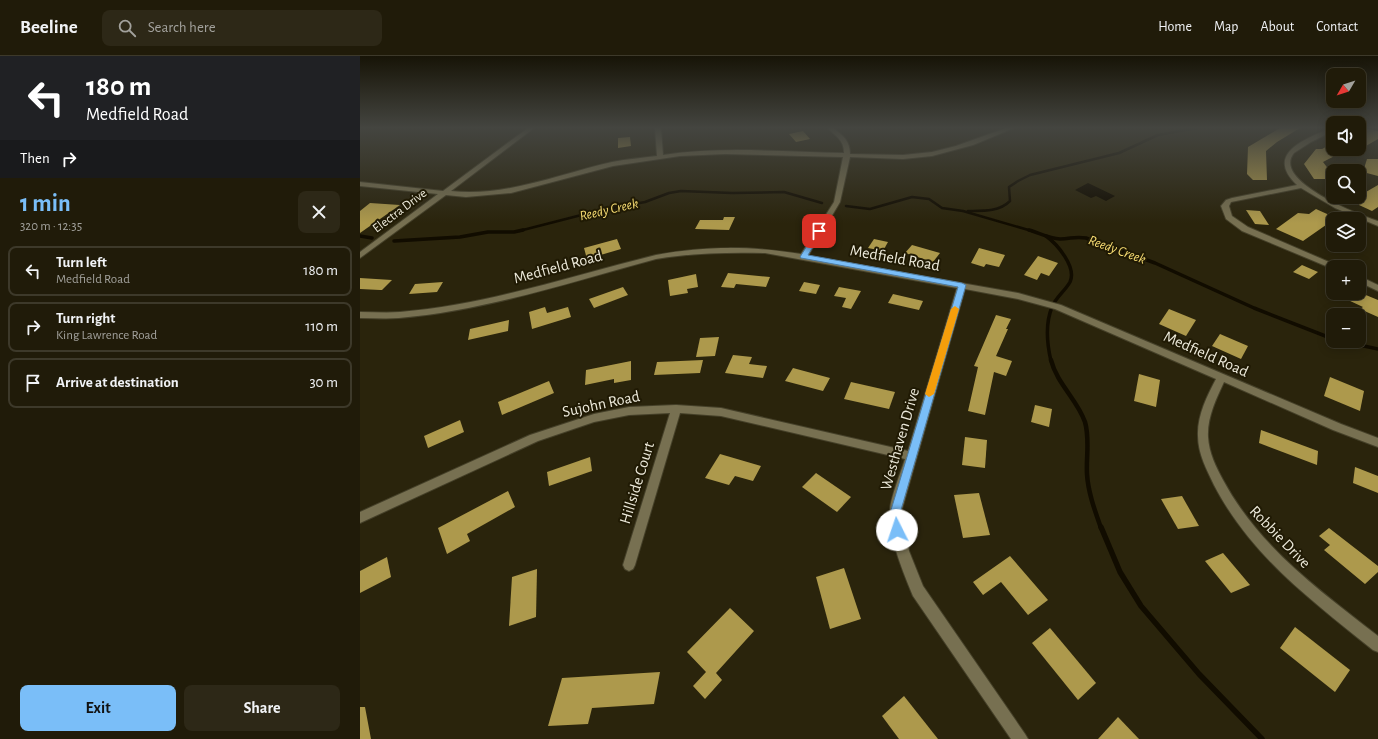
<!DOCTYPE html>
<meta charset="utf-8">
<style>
:root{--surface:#201b09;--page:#2d2817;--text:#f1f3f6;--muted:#a2a19c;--line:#3d392a;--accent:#7abef8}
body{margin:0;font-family:"Alegreya Sans",sans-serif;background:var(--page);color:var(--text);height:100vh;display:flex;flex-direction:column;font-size:15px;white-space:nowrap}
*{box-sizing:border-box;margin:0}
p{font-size:13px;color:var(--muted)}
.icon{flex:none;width:22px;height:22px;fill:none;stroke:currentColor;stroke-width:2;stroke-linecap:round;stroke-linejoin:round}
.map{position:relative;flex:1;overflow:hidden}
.drawer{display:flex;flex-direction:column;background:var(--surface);width:360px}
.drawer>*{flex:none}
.guide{background:#202124;color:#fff;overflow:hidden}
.needle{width:26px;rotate:231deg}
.buttons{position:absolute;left:966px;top:12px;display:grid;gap:8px}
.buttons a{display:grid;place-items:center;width:40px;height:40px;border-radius:8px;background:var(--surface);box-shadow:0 2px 10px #0003,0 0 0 1px var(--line);font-size:20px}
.pin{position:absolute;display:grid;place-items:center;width:34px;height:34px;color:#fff;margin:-17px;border-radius:8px;box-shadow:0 2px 6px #0006}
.me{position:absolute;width:44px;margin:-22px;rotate:356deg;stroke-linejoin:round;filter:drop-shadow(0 0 3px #0008)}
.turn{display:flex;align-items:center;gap:14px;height:84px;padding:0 20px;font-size:18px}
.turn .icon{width:52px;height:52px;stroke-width:2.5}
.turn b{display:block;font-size:28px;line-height:34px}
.then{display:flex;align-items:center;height:38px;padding:0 20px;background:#0003;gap:8px;font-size:15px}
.round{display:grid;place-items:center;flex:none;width:42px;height:42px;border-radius:8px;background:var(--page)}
.head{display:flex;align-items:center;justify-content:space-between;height:68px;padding:0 20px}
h1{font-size:24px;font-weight:700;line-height:30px;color:var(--accent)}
.cta{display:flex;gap:8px;margin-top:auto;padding:8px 20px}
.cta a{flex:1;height:46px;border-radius:8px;background:var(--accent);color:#111;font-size:16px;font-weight:700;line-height:46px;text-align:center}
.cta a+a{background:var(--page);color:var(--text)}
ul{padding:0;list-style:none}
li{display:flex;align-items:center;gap:12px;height:50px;margin:0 8px 6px;padding:0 12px;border:2px solid var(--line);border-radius:8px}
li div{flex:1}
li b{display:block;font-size:15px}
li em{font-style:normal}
header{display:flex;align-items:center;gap:24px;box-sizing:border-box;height:56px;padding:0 20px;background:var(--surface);border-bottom:1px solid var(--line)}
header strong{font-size:19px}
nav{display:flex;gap:22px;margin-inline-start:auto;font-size:14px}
.search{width:280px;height:36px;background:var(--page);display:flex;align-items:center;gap:10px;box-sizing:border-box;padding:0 14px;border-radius:8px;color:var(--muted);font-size:15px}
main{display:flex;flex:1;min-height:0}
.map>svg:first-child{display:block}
.water{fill:#110c00}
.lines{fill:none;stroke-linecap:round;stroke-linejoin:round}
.stream-far3{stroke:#110c00;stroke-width:2.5}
.stream-far2{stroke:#110c00;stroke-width:3.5}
.stream-far1{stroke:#110c00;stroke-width:4.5}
.stream{stroke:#110c00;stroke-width:5.5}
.building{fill:#ad994c}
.minor-casing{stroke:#454029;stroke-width:2}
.minor{fill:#777051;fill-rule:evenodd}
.route{fill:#7abef8;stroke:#4f7ca1}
.slow{fill:#f59e0b}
.labels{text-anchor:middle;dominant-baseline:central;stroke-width:4;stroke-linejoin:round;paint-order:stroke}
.far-street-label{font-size:13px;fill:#edeadb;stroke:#201a04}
.far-water-label{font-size:14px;font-style:italic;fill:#f8dd73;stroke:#201a04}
.street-label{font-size:16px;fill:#edeadb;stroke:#201a04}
</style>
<header>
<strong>Beeline</strong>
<div class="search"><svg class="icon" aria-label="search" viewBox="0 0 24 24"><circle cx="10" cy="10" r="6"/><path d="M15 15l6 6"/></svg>Search here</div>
<nav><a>Home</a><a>Map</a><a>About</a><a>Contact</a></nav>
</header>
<main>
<section class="drawer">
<div class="guide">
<div class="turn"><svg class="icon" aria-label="left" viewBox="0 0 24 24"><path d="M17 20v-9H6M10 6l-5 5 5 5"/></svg><div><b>180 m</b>Medfield Road</div></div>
<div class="then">Then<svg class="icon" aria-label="right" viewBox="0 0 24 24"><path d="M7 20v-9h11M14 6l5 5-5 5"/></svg></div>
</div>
<div class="head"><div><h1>1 min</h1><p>320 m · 12:35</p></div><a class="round"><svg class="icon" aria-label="close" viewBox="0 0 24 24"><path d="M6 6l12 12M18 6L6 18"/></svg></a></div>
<ul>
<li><svg class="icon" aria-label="left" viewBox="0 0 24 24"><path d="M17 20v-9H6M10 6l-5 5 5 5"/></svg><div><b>Turn left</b><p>Medfield Road</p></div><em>180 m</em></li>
<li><svg class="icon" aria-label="right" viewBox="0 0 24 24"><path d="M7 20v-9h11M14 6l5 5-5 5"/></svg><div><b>Turn right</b><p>King Lawrence Road</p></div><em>110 m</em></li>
<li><svg class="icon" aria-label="arrive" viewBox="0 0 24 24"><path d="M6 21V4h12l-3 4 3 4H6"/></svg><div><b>Arrive at destination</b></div><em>30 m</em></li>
</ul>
<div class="cta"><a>Exit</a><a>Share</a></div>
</section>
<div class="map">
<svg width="1018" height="683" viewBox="0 0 1018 683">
<rect width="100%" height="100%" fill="#2a240c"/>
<path class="water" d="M728,127L755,140L746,145L736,140L731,142L715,134Z"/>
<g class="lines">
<g class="stream-far3">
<path d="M486,150L510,153L552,141L569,143L582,152L603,155L672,175"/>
<path d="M608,155C623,155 639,156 650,145L649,131L658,125L670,119L759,97L798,79L837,72"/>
<path d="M159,175L237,155L285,146L309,137L321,135L372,137L424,136L462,147"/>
</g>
<g class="stream-far2">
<path d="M669,174C679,177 690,183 700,183C711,183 714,180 726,182L795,207L894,252L973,283"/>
<path d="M0,180L12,182"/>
<path d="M686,180C697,188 717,211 710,226C705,235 696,241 692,251C685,268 687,288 691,305"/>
<path d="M34,185L100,181L128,176H154L163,174"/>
<path d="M981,285L1018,293"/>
</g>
<path class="stream-far1" d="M691,304C697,328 717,343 725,366C730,383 726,401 727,418C728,436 735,455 741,472"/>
<path class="stream" d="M741,471L760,516L781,550L839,618L902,683"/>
</g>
<g class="building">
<path d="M920,72H940L917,86L906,95L907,124H893L887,118L888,91Z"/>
<path d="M1003,72L1018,75V83L999,94V75Z"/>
<path d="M443,75L450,83L436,86L429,78Z"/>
<path d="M270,81L271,90L258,92V82Z"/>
<path d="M973,87V93H988L963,106L973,119V123H954L944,108L956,93H962Z"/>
<path d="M1007,103H1018V120L1003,116Z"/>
<path d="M1018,129V151L1012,155L999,149V140Z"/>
<path d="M10,147L40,149L0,177V155Z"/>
<path d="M956,153L976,162L943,185L916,173L938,157L949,158Z"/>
<path d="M886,154L900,155L909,169L895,168Z"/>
<path d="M364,161H375L369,174L335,173L340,164H363Z"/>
<path d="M257,183L261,193L227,203L224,192Z"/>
<path d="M514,183L528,186L523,195L508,192Z"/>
<path d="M552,189L580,197L573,206L545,197Z"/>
<path d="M619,192L645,199L639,211L626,208L624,211L611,207Z"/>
<path d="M678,200L698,207L689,220L681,217L677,224L664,219Z"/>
<path d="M942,209L958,216L949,223L933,216Z"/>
<path d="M368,217L410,221L406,231L376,228L374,232L361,231Z"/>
<path d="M336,218L338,231L327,233L328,237L310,240L308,224Z"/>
<path d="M0,222L32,224L22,234H20L0,233Z"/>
<path d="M83,226L77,236L49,238L55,228Z"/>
<path d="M444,226L460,229L456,238L439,235Z"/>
<path d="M263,231L268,239L234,252L229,243Z"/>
<path d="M479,231L501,235L491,253L482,251L486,242L474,240Z"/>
<path d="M973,237H1001L1018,244V261L1000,253L1003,251Z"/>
<path d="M533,238L563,245L559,254L528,247Z"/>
<path d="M185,251L187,257L208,251L211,261L172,273L169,256Z"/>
<path d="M809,253L836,264L826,280L799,268Z"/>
<path d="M636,259L651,263L646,273H648L636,300L652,305L646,320L634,316L625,359L608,355L618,311L614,310Z"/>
<path d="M149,264L148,275L108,284L110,273Z"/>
<path d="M860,278L888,290L881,303L852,290Z"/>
<path d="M359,281L355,300L336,301L340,282Z"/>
<path d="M373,299L392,301L389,308L407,310L403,322L365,317Z"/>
<path d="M343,304L340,317L294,319L297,306Z"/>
<path d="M271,305V324L254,327V323L225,329L226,314Z"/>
<path d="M433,312L470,322L463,335L425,325Z"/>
<path d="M779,318L800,324L796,351L774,345Z"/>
<path d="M970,321L1004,335L1000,355L964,340Z"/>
<path d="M189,325L194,337L142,359L138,346Z"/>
<path d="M491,326L535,336L529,353L484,343Z"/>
<path d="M675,349L692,353L689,371L671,366Z"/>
<path d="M100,364L104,376L68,392L64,380Z"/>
<path d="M901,374L958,395L957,409L899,387Z"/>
<path d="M605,381L627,384L625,412L602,409Z"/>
<path d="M360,398L401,410L393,425L375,420L369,429L345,422Z"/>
<path d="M230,401L232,415L189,430L187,416Z"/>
<path d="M995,411L1018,420V437L993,427Z"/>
<path d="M456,417L491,441L477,456L442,431Z"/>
<path d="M148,435L155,451L107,478L110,485L87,498L78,472Z"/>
<path d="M619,437L630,479L603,482L594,439Z"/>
<path d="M822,440L839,470L818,473L801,443Z"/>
<path d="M969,472L1018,510V516L1005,528L964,494L970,489L959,480Z"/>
<path d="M863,497L890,529L871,537L845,505Z"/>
<path d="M650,500L688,544L668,559L641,526L623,539L613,526Z"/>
<path d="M27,501L31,521L0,537V515Z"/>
<path d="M484,512L501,563L470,573L456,521Z"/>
<path d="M177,513L176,561L149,570L152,521Z"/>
<path d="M370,552L394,575L356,617L362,624L345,643L333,630L346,616L327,596Z"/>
<path d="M935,571L990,614L975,636L920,592Z"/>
<path d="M690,572L736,627L718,644L672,587Z"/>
<path d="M300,616L294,648L232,652L228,668L188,670L202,622Z"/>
<path d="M544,640L578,683H539L522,660Z"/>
<path d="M0,651H5L11,683H0Z"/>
<path d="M758,661L779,683H738Z"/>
</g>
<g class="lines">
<defs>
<g id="minor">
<path d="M168,72H174L91,135C146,141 199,118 252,106C267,103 282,102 297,100L295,72H301L303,99C362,90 424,96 484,97C484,84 476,80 467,72H473C483,79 490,85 490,98L543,99L572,96L596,90L646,72H654L613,89L572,100L543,103L490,101L480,146L448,200L658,237L701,249L981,368L1018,382V391L973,374L864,326C856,343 847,362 848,381C849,397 856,411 863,424C899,491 960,535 1018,580V596L1013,594C952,545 891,500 854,429C847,414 838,398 838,380C837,360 847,340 856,323L695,253L658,243L605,233L542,453L549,495L563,530L665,678L668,683H651L553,540C543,516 528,480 530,453C531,441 541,416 545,403L361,360L320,357L275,509L273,513L269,515L265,513L263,509L310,357L269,359L234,366L178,385L0,467V456L170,379L234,358L269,351L316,349L361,352L548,395L597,232L405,197C369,196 332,197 296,203C214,225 125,255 39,262C26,263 13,262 0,262V256C13,256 27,257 40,256C127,249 211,220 296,199C346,190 390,190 441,198L474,146L483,101L365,98L320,100L253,110L151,137L106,141L86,139L0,202V196L78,138L0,130V126L83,135Z"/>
<path d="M971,72H973V75L951,86L934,97C911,125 1000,159 1018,165V170L975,152L941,132L871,146L869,150L872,160L888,171L976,209L977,211H973V213L882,175L866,163L861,150L866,144L872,142L937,129C904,98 945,83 971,72Z"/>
<path d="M999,220L1018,229V235L999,226Z"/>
</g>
</defs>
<use href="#minor" class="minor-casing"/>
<use href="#minor" class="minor"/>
</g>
<linearGradient id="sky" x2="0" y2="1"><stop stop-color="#171407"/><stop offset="0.43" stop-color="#444540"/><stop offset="1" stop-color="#444540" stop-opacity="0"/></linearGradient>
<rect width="1018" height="167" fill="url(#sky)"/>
<path class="route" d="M459,173L463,175L448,199L602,227L606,229L541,454L543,474L541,477L537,479L534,477L531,454L598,231L441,202L440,201L456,175Z"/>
<path class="slow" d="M595,250L599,253L574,338L569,341L565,338L591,253Z"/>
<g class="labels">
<g class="far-street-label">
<text transform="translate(40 155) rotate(-37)">Electra Drive</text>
</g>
<g class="far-water-label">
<text transform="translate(249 154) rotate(-13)">Reedy Creek</text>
<text transform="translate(757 194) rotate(20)">Reedy Creek</text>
</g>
<g class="street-label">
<text transform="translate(535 202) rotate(10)">Medfield Road</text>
<text transform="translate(198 211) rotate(-15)">Medfield Road</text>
<text transform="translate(846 298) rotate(24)">Medfield Road</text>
<text transform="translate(241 348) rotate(-12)">Sujohn Road</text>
<text transform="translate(540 383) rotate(-74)">Westhaven Drive</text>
<text transform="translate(277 427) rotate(-73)">Hillside Court</text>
<text transform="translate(920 481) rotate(46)">Robbie Drive</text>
</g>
</g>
</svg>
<div class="buttons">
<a><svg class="needle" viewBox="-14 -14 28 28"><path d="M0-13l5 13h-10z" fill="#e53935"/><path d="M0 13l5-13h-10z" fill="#a2a19c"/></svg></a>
<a><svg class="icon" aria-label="sound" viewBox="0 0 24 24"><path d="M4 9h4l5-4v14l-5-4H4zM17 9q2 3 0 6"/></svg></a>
<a><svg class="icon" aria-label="search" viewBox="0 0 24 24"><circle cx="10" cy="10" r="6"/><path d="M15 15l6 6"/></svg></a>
<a><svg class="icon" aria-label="layers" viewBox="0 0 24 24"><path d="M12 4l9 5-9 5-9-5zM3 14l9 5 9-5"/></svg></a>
<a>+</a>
<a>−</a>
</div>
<div class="pin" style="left:459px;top:175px;background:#d93025"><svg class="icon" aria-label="arrive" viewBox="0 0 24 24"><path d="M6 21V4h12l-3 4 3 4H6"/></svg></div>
<svg class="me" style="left:537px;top:474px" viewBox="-20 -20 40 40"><circle r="19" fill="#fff"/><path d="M0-13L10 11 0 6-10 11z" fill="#7abef8"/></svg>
</div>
</main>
